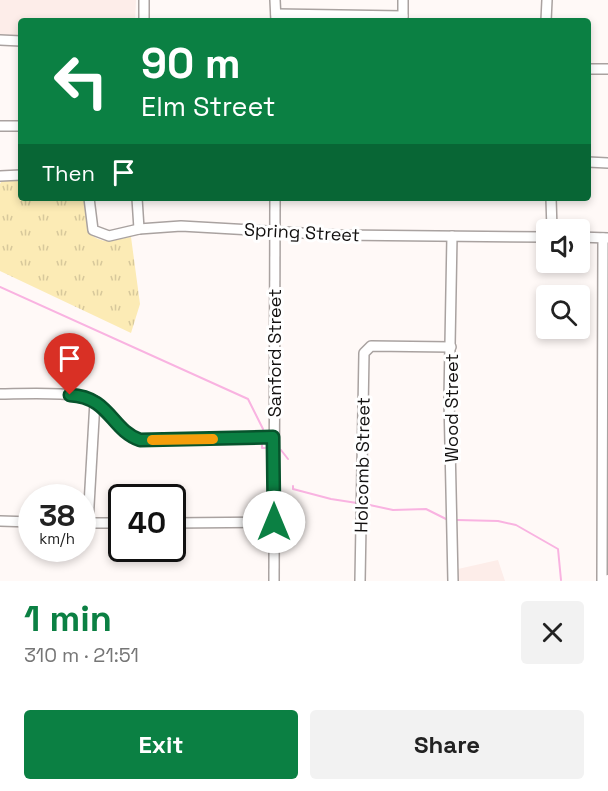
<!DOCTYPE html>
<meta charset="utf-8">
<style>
:root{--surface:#fff;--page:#f2f2f2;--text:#222;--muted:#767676;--accent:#0b8043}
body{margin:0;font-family:"Space Grotesk",sans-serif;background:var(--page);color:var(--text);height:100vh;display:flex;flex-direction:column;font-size:22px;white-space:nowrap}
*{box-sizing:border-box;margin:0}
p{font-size:20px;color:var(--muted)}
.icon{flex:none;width:33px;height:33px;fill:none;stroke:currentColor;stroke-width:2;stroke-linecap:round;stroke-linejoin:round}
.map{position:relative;height:581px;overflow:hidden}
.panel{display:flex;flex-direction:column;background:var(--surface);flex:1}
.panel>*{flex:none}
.guide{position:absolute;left:18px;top:18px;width:573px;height:183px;border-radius:6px;box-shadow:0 3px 9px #0003;background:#0b8043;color:#fff;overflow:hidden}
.fabs{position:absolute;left:536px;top:219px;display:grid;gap:12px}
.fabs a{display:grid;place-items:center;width:54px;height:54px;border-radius:6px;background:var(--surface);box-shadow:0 3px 9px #0003;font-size:30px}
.speed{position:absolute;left:18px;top:484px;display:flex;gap:12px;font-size:30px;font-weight:700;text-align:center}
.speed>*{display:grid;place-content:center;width:78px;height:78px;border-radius:50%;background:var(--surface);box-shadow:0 3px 9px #0003;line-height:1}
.speed small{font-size:15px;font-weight:400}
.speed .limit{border:3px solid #111;border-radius:9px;background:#fff;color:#111}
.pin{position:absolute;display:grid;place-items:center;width:51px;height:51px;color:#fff;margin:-62px -26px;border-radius:50% 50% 50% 0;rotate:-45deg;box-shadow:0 0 6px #0007}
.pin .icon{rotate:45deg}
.me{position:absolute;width:66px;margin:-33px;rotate:0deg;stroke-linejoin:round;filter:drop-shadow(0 0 4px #0008)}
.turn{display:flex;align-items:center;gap:21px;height:126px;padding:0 24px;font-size:27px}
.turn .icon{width:78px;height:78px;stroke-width:2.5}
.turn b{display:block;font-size:42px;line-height:51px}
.then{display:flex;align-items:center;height:57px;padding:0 24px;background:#0003;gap:12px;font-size:22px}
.round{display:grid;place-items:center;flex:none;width:63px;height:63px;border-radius:6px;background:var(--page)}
.headline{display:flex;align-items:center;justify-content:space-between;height:102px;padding:0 24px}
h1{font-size:36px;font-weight:600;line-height:45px;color:var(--accent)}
.primary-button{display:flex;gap:12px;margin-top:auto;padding:12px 24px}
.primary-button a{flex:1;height:69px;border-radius:6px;background:var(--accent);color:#fff;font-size:24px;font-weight:600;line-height:69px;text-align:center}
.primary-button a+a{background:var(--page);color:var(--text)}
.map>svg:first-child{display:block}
.built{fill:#fdede9}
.grass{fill:url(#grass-tufts)}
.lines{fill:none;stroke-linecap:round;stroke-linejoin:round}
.stream{stroke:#f9b3e1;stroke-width:2}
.minor-casing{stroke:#a9a2a0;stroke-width:12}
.major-casing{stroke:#a9a2a0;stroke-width:14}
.minor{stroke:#fff;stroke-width:9}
.major{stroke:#fff;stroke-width:10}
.route-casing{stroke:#07532c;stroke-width:15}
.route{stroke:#0b8043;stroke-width:10}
.slow{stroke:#f59e0b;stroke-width:10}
.labels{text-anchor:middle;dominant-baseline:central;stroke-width:6;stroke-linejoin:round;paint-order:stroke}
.street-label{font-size:18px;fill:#131110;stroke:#fff}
</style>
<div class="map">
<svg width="608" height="581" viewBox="0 0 608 581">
<defs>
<pattern id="grass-tufts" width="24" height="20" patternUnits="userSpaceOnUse" patternTransform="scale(1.5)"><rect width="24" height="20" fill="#fcebb5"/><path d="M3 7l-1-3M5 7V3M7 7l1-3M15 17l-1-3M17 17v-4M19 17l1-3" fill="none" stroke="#d7c89b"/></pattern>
</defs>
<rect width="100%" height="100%" fill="#fff9f7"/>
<g class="built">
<path d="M0,0H136L135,21H21V35H0Z"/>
<path d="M498,560L505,581H449V571Z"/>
</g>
<path class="grass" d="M2,180H21V198H84L88,232C103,246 112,240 131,237L140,304L131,333L0,271V184Z"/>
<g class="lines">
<g class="stream">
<path d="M0,287L248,399L263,429"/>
<path d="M262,445V448H265"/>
<path d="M281,450L288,459"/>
<path d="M293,486V489L331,499L357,503"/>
<path d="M365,504L393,510L426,509L448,520"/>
<path d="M457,520L498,521L516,525L558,549L561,580"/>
</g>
<defs>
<g id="minor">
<path d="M275,0L276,21"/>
<path d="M276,14L403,16"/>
<path d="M144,21V0"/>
<path d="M403,21V0"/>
<path d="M546,21L547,0"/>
<path d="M0,40L21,41"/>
<path d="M588,69H608"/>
<path d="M0,126H21"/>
<path d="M588,162L608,163"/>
<path d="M0,176L21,175"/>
<path d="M89,198L93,230L109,236L139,229L181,226L338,235L546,237"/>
<path d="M137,198L139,229"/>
<path d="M551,198L552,230"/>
<path d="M452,236L449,399L453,581"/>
<path d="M579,237L608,238"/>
<path d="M0,394C22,394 81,390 98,403C112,414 122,434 140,440L273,437"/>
<path d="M0,521L32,522"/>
<path d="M85,523H122"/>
<path d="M88,523L95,401"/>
<path d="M172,523L274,522"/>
<path d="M274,581L275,198"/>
<path d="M360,581L364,353L371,346L451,347"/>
<path d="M602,581L603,238"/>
</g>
<path id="major" d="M604,581L608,580"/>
</defs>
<use href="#minor" class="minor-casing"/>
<use href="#major" class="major-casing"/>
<use href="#minor" class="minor"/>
<use href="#major" class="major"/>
</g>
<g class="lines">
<defs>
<path id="route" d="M70,395C110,397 111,430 140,440L273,437L274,522"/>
</defs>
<use href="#route" class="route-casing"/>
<use href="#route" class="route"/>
<path class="slow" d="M152,440L213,439"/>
</g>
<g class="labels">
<g class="street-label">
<text transform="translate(302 232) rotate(3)">Spring Street</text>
<text transform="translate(274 353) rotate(-90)">Sanford Street</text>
<text transform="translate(451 408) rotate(-90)">Wood Street</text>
<text transform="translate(362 465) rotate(-89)">Holcomb Street</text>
</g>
</g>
</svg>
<div class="fabs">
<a><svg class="icon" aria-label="sound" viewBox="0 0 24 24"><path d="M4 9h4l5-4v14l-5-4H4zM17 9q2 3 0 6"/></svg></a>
<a><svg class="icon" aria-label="search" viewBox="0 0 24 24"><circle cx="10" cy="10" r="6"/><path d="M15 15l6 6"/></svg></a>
</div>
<div class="speed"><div>38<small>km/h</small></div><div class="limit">40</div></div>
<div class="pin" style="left:70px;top:395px;background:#d93025"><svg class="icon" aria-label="arrive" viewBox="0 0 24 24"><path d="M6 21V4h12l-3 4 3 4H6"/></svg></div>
<svg class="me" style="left:274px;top:522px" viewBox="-20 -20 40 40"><circle r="19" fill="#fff"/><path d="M0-13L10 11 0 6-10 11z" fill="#0b8043"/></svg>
<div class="guide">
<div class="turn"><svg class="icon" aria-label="left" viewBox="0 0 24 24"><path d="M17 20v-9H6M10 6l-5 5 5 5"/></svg><div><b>90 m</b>Elm Street</div></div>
<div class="then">Then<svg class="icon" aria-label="arrive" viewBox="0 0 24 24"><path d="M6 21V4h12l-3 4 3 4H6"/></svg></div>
</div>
</div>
<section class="panel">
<div class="headline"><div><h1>1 min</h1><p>310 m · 21:51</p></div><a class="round"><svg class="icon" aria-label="close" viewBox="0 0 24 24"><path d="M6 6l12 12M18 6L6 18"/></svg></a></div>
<div class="primary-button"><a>Exit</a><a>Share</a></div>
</section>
